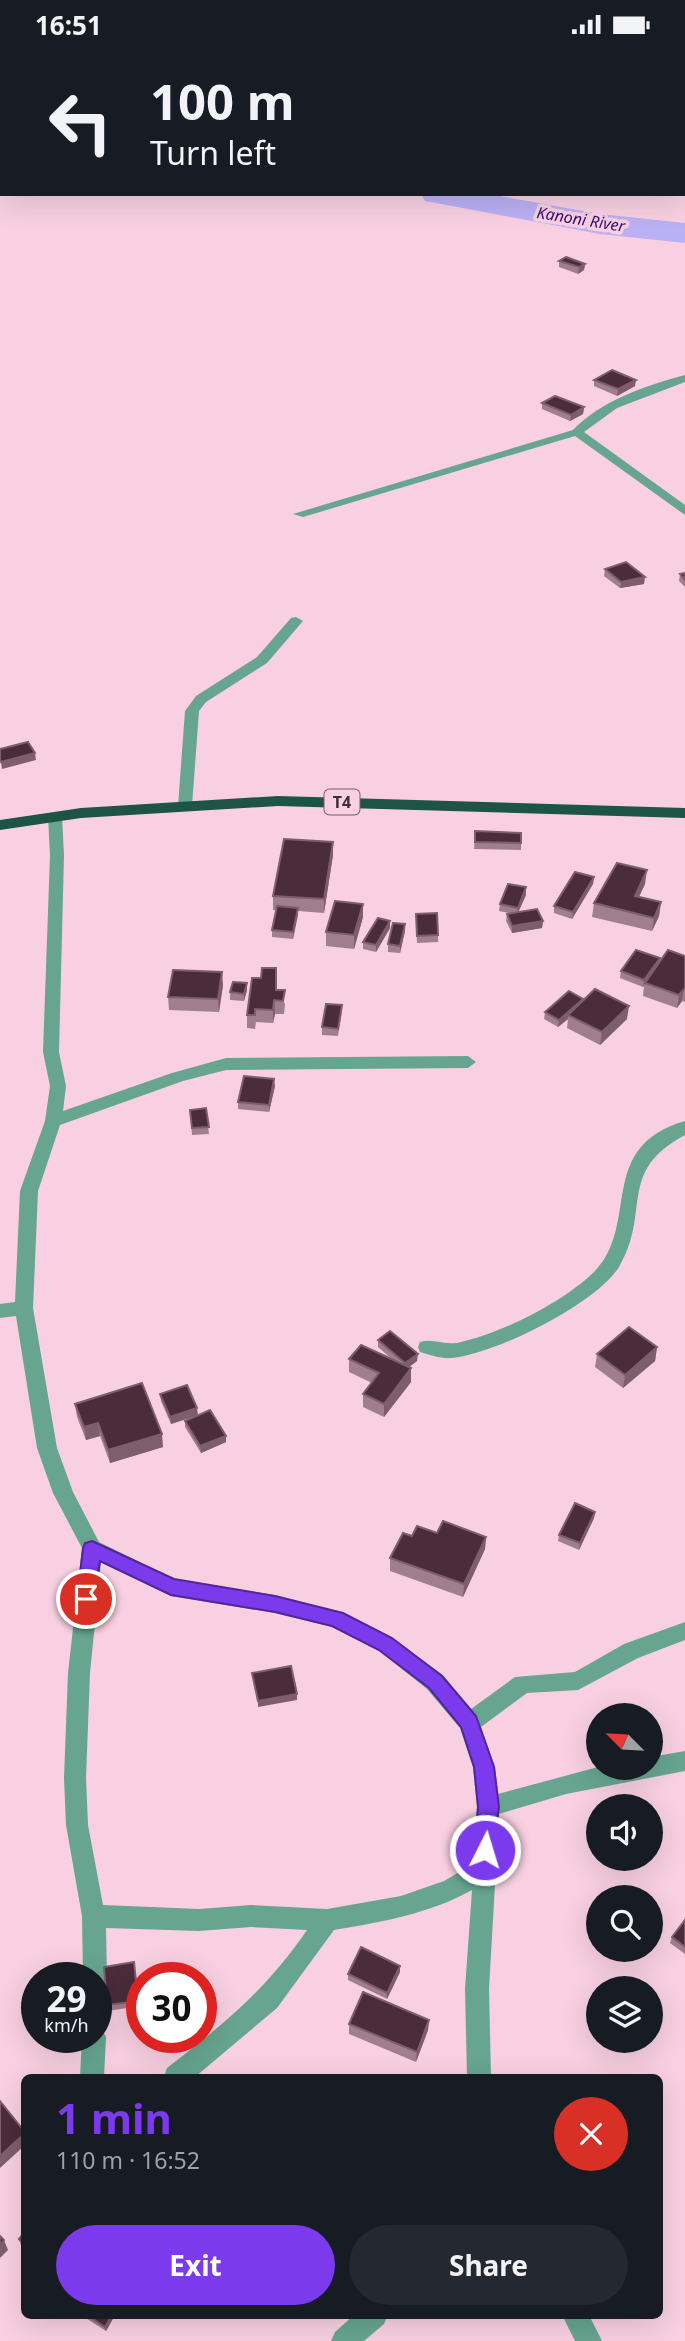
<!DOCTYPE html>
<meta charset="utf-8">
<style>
:root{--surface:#171b24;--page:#242831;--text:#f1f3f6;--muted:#9ea1a6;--accent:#7c3aed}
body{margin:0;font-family:"Noto Sans",sans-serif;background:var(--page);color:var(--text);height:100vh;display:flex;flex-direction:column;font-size:26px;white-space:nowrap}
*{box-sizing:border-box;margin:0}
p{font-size:23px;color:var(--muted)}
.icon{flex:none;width:38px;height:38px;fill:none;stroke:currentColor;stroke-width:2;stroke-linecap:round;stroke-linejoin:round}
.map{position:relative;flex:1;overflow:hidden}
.panel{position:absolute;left:21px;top:2025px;width:642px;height:245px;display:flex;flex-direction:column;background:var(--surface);border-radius:10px;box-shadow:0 7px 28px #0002}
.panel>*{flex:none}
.hud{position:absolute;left:0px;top:0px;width:686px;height:147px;box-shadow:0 7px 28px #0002;background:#171b24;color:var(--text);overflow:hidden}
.needle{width:46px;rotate:294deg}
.tools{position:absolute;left:586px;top:1654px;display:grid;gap:14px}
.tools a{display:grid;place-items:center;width:77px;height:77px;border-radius:50%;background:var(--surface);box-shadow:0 7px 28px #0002;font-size:35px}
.speed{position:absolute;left:21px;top:1913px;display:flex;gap:14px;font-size:35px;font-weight:700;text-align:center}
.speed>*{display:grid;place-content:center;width:91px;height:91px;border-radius:50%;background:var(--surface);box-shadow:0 7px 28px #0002;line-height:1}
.speed small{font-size:18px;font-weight:400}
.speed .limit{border:10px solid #d22;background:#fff;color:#111}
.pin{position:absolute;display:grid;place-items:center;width:60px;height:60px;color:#fff;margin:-30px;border:4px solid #fff;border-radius:50%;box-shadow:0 2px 7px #0007}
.me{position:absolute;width:77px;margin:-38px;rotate:5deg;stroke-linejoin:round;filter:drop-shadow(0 0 5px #0008)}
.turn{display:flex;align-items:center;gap:24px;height:147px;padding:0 35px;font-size:32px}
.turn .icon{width:91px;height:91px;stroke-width:2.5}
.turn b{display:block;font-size:49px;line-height:60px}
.round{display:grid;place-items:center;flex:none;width:74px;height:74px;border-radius:37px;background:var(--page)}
.overview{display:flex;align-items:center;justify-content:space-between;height:119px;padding:0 35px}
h1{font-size:42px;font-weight:700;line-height:52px;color:var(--accent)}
.cta{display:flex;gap:14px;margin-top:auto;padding:14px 35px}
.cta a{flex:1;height:80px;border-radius:42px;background:var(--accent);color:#fff;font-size:28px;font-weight:700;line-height:80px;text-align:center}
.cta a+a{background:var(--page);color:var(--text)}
.status{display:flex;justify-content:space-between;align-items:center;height:49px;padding:0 35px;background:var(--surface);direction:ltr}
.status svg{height:19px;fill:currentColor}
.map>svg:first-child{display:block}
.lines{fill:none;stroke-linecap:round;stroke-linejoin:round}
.river{fill:#bab0f4;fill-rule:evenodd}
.street{fill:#67a590;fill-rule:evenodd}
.highway{fill:#1d5444;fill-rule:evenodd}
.wall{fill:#a17e8e}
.shaded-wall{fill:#7e5d6c}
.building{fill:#4a2c3a;stroke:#7e5d6c;stroke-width:2}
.route{fill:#7c3aed;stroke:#51269a;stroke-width:2}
.labels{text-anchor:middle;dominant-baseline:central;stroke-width:7;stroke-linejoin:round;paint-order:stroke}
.far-water-label{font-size:16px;font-style:italic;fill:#330e71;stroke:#f8d0e1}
.shield{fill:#f8d0e1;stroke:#765f69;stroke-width:2}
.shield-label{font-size:16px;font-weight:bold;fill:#3e2f36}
</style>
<div class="status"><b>16:51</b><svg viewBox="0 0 49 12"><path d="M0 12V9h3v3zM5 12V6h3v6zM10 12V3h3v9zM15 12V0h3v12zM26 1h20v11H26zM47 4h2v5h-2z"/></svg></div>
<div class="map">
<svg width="685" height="2292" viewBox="0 0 685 2292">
<rect width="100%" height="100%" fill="#f8d0e1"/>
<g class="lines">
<path class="river" d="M421,145H489L600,165L685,174V194L600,185L436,154L425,152Z"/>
<g class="street">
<path d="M27,0H36L37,2H28Z"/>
<path d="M251,0H263L250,2Z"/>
<path d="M345,0H364L366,2H346Z"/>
<path d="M592,0H600L591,2Z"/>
<rect x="0" y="2" width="2" height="6"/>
<rect x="684" y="101" width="1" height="6"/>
<path d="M685,326V333L617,359L584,383L685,456V466L575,387L303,468L293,465L573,381C602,351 645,337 685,326Z"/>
<path d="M296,568L303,572L267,614L206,653L199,662L192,757L185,761L180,760L178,757L185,662L196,647L257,608L291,569Z"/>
<path d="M55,764L62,768L64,806L59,1003L66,1037L63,1062L172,1024L226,1009L468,1007L476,1013L468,1019L226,1021L183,1032L60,1076L38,1142L33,1259L57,1399L73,1443L99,1493L174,1530L275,1546L343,1564L392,1589L443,1626L471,1660L515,1628L575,1623L624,1595L685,1573V1591L638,1609L578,1641L527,1644L481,1678L495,1718L498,1745L598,1718H651V1708L685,1702V1722L566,1745L499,1765L489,1940L491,2028H467L465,1940L472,1841C429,1865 381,1873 334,1881L277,1959L195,2028H164L167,2019C224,1975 266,1941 307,1881L251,1878L199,1882L106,1879L107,1928L103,1936L96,1939V1928H83L82,1867L66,1776L64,1729L68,1624L82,1499L53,1444L37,1399L16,1267L0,1269V1255L15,1253L20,1142L45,1072L50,1037L43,1003L50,806L48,768ZM101,1513L171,1547L275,1564L332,1578L378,1601L427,1640L460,1679L473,1718L477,1758L473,1815L444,1832L401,1847L327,1860L251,1856L199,1860L103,1856L88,1776L86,1729L90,1624Z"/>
<path d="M685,1072V1086C616,1123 652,1162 619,1218C596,1255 495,1305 452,1309C441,1310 430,1306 420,1303L418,1298L420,1293C432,1289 444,1296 457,1294C500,1285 562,1254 594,1223C641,1176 595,1098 685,1072Z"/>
<path d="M96,1977L102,1980L106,1988L104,2028H80L82,1988H96Z"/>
<path d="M354,2266H388L384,2275L364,2292H331L335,2283Z"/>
<path d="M562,2266H589L602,2292H575Z"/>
</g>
<path class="highway" d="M278,747L685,759V769L278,757L81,769L0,781V771L81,759Z"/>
</g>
<g class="wall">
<path d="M513,0H543L537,2H517Z"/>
<path d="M624,0H685V3L684,2H624Z"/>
<path d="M0,67L2,68V88H0Z"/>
<path d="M559,212L585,215L584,221L578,225L559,218Z"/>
<path d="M594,331L635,337L617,347L594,337Z"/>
<path d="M542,354L584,358L583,365L570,372L542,360Z"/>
<path d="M605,520L644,535L620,539L604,527Z"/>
<path d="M685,524V538L679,532L680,525Z"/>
<path d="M475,782L521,794V801L474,800Z"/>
<path d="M333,806L324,864L298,862L293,890L272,888V881L276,861H273V847Z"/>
<path d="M594,828L593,835L572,870L554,864V857Z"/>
<path d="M645,835L639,848L661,853L659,867L652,882L592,868L594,854Z"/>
<path d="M526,846L518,863L543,872L542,879L512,884L506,872L507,865L509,864L499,862L500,855Z"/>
<path d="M363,855V868L354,900L326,897V883Z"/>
<path d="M416,865L438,886V893L417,894Z"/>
<path d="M390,872V879L376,903L363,900V893Z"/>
<path d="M405,875V882L400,904L388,903V895Z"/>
<path d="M685,907V953L682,952L677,959L643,947L644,937L643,938L620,929L621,922L660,909L659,913Z"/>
<path d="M223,936L219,963L169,961L168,948Z"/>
<path d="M247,941L244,952L230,951V943Z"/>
<path d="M277,941L285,955L284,965H275L273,974L256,973L255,980L247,979V966Z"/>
<path d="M583,951L627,970L600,996L567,979L568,970L558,978L544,970L545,963Z"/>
<path d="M342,963L338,987L322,986V978Z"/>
<path d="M275,1037L269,1063L238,1060V1053Z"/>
<path d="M206,1059L209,1085L192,1086L190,1061Z"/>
<path d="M378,1291L417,1312L409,1318L411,1333L384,1368L363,1358V1345L372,1334L349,1323V1310L393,1311L378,1298Z"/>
<path d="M657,1298L655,1312L623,1339L595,1318L597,1305Z"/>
<path d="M160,1345L198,1366L226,1393L201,1404L185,1378V1372L196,1367L171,1375L161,1352Z"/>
<path d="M75,1355L163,1398L110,1414L100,1387L86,1391L77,1368Z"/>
<path d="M595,1463L594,1469L579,1501L558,1492L559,1486Z"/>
<path d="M412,1487L486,1488L485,1500L463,1548L390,1522V1509Z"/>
<path d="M685,1871V1905L670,1894L672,1888Z"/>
<path d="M134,1913L139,1957L108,1962L107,1956Z"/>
<path d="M400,1917V1923L387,1950L348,1931V1925Z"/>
<path d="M429,1971L428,1981L416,2013L349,1985V1975Z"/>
<path d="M24,2184V2202L22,2200L19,2190Z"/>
<path d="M81,2266H115L106,2282Z"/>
</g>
<g class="shaded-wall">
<path d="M524,0H543L537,2H524Z"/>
<path d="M585,215L584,221L578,225L579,218Z"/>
<path d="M636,331L635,337L617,347L618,340Z"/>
<path d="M584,358L583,365L570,372L571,366Z"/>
<path d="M645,528L644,535L620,539L621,533Z"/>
<path d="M35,704L36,711L2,720L1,713Z"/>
<path d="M333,793V806L324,864V850Z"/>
<path d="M647,821L645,835L633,860L635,847Z"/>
<path d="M594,828L593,835L572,870L573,863Z"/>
<path d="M526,838V846L517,866L518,859Z"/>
<path d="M661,853L659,867L652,882L654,869Z"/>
<path d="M363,855V868L354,900V886Z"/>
<path d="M298,859V866L293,890V883Z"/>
<path d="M390,872V879L376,903V896Z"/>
<path d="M543,872L542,879L512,884V877Z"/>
<path d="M405,875V882L400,904V897Z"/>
<path d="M660,909L659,916L645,934L643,938L644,931Z"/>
<path d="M222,923L223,936L219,963L218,950Z"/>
<path d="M247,934V941L244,952V945Z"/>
<path d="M684,939L682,952L677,959L679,946Z"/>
<path d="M583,950V957L568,966V970L558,978L559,971Z"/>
<path d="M274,951L275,965L273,974V961Z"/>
<path d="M629,957L627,970L600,996L602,983Z"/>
<path d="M274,1030L275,1037L269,1063V1056Z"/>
<path d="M657,1298L655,1312L623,1339L625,1326Z"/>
<path d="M418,1305L417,1312L405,1321V1314Z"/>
<path d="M411,1319V1333L384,1368V1355Z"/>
<path d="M197,1359L198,1366L171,1375L170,1368Z"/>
<path d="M98,1374L100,1387L86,1391L84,1378Z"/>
<path d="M162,1385L163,1398L110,1414L108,1401Z"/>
<path d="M226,1387V1393L201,1404L200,1397Z"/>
<path d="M595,1463L594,1469L579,1501L580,1494Z"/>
<path d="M486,1488L485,1500L463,1548L464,1535Z"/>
<path d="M297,1645V1651L258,1658V1652Z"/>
<path d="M400,1917V1923L387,1950V1944Z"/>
<path d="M429,1971L428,1981L416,2013L417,2003Z"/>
<path d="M24,2085V2097L0,2119V2107Z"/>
<path d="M4,2191L8,2201L0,2209V2196Z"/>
<path d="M112,2266H115L106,2282L105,2278Z"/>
</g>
<g class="building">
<path d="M233,0H243L245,2H227Z"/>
<path d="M643,0H663L661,2H650Z"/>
<path d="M566,208L585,215L579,218L559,212Z"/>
<path d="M612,321L636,331L618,340L594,331Z"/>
<path d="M555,347L584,358L571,366L542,354Z"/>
<path d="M626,513L645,528L621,533L605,520Z"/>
<path d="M685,524V531L680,525Z"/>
<path d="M28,693L35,704L1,713L0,711V700Z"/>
<path d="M475,782L521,784V794L475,793Z"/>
<path d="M284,790L333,793L324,850L273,847Z"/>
<path d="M617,814L647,821L635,847L661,853L654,869L594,854Z"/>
<path d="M575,823L594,828L573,863L554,857Z"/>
<path d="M508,835L526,838L518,859L500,855Z"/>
<path d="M335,852L363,855L354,886L326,883Z"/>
<path d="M277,857L298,859L293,883L272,881Z"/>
<path d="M537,860L543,872L512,877L507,865Z"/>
<path d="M437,864L438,886L417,887L416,865Z"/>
<path d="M378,869L390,872L376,896L363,893Z"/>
<path d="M393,874L405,875L400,897L388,895Z"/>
<path d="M636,901L660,909L644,931L621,922Z"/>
<path d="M668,901L685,907V939L679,946L645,934Z"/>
<path d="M262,919H276V941H285L283,952L274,951L273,961L255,960V966H247L252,929H261Z"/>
<path d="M173,921L222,923L218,950L168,948Z"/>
<path d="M233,933L247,934L244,945L230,943Z"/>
<path d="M595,940L629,957L602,983L568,966Z"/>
<path d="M569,942L583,950L559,971L545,963Z"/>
<path d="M326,955L342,956L338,980L322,978Z"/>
<path d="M244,1027L274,1030L269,1056L238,1053Z"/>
<path d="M206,1059L209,1078L192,1079L190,1061Z"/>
<path d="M629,1278L657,1298L625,1326L597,1305Z"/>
<path d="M390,1282L418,1305L405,1314L378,1291Z"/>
<path d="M361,1296L411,1319L384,1355L363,1345L379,1324L349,1310Z"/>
<path d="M142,1334L162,1385L108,1401L98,1374L84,1378L75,1355Z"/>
<path d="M187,1336L197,1359L170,1368L160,1345Z"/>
<path d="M210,1361L226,1387L200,1397L185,1372Z"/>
<path d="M575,1454L595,1463L580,1494L559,1486Z"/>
<path d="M443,1472L486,1488L464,1535L390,1509L403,1484L412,1487L417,1477L437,1484Z"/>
<path d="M291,1617L297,1645L258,1652L252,1624Z"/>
<path d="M685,1871V1898L672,1888Z"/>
<path d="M361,1898L400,1917L387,1944L348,1925Z"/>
<path d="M134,1913L138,1952L107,1956L104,1918Z"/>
<path d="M363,1943L429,1971L417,2003L349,1975Z"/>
<path d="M0,2052L24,2082V2085L0,2107Z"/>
<path d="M24,2184V2195L19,2190Z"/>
<path d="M0,2187L4,2191L0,2196Z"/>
<path d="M87,2266H112L105,2278Z"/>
</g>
<path class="route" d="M92,1492L174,1530L275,1547L343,1564L392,1589L442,1627L476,1667L494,1718L499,1758L492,1807L485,1810L477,1807L474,1801L478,1758L474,1718L461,1678L429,1639L379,1601L332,1577L275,1563L171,1546L100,1512L93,1555H80L77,1550L83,1499L85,1494Z"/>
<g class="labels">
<g class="far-water-label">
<text transform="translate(581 170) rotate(9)">Kanoni River</text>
</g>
<rect class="shield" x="324.5" y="740.5" width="35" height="25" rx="5"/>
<g class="shield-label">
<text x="342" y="753">T4</text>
</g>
</g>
</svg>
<div class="tools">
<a><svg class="needle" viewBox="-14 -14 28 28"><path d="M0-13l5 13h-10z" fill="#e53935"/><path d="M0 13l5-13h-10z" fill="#9ea1a6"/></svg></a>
<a><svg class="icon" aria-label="sound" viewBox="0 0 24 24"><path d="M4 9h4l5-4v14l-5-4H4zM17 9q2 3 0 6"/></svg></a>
<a><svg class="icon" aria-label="search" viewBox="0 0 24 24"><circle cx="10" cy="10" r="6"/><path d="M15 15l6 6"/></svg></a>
<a><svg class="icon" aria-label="layers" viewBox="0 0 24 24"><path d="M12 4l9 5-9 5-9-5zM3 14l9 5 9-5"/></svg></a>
</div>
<div class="speed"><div>29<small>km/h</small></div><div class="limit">30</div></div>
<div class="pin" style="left:86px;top:1550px;background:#d93025"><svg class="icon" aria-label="arrive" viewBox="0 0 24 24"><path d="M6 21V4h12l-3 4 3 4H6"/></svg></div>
<svg class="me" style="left:485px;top:1801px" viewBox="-20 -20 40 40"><circle r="17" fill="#7c3aed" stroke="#fff" stroke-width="3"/><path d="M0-11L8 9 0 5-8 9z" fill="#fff"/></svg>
<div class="hud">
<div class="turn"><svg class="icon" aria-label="left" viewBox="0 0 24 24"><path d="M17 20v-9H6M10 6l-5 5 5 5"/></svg><div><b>100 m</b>Turn left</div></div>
</div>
<section class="panel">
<div class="overview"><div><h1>1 min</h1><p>110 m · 16:52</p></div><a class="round" style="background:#d93025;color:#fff"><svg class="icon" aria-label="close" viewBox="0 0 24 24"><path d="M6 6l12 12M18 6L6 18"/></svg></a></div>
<div class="cta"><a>Exit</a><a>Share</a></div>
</section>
</div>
